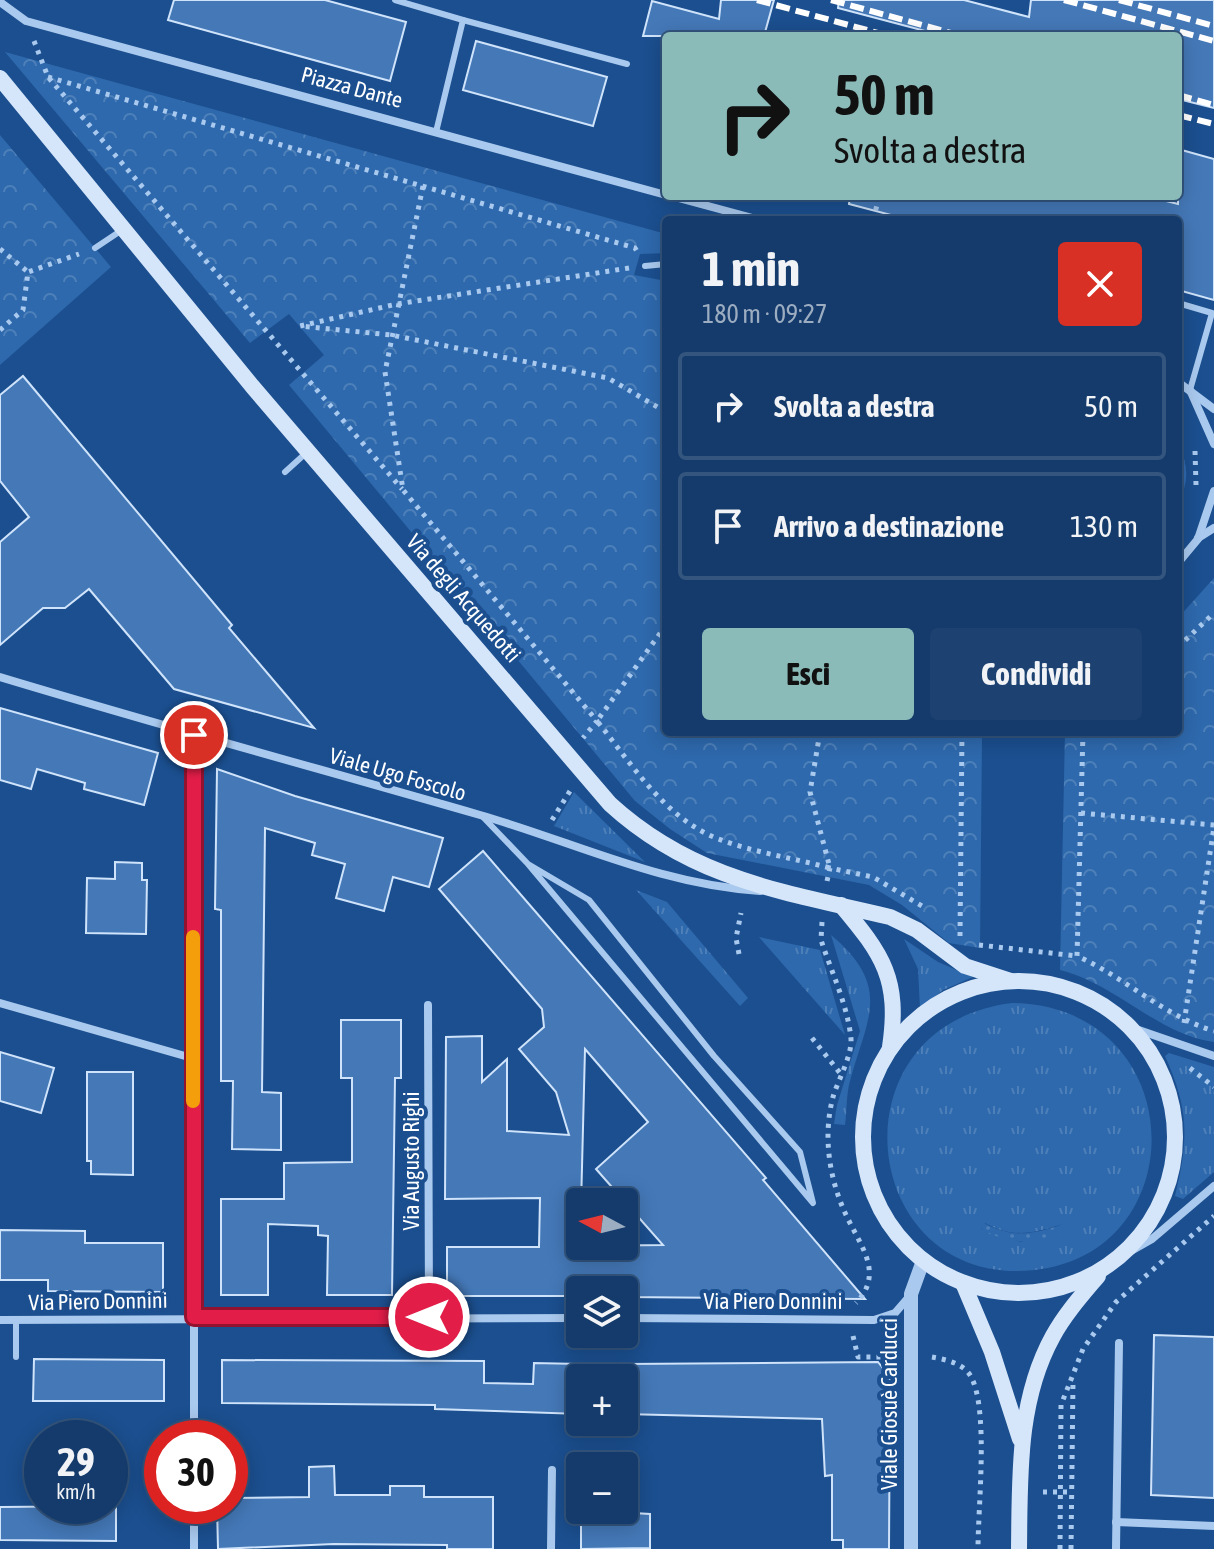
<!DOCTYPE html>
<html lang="it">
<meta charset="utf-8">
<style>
:root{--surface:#143b6b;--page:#1d4271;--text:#f1f3f6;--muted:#9dadc1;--line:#33557e;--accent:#8bbbb9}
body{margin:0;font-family:"Asap Condensed",sans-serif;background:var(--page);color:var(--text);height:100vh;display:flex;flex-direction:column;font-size:30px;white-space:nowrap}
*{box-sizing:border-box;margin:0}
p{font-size:26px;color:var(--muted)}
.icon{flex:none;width:44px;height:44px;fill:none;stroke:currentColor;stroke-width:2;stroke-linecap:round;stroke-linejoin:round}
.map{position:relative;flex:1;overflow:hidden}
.details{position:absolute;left:662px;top:216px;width:520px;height:520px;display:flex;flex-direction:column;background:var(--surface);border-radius:8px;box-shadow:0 4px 20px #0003,0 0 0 2px var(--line)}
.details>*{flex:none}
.top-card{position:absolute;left:662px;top:32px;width:520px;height:168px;border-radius:8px;box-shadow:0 4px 20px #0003,0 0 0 2px var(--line);background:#8bbbb9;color:#111;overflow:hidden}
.needle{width:52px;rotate:277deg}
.buttons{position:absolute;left:566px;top:1188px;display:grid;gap:16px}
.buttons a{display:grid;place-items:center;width:72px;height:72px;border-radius:8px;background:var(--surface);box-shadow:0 4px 20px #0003,0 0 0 2px var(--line);font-size:40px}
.speed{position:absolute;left:24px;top:1420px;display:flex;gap:16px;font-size:40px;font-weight:700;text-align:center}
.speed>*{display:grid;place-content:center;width:104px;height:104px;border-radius:50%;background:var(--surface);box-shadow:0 4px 20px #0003,0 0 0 2px var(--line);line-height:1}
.speed small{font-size:20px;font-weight:400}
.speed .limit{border:12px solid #d22;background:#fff;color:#111}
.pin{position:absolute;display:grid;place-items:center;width:68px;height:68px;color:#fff;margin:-34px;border:4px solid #fff;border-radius:50%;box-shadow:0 2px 8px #0007}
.me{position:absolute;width:88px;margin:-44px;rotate:270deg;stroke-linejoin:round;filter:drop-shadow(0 0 6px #0008)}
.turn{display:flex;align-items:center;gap:28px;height:168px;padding:0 40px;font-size:36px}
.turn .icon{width:104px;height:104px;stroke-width:2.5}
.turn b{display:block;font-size:56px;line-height:68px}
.round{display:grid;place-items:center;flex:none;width:84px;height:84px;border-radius:8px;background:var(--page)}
.headline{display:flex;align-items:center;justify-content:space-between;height:136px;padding:0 40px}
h1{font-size:48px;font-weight:700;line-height:60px}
.action{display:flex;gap:16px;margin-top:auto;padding:16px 40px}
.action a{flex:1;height:92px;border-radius:8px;background:var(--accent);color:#111;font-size:32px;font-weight:700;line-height:92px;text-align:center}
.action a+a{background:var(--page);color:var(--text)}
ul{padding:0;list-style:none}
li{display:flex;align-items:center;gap:24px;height:108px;margin:0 16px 12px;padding:0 24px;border:4px solid var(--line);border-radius:8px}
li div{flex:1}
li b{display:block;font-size:30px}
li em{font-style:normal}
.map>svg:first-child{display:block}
.grass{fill:url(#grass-tufts);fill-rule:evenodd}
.park{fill:url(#park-crowns)}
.garden{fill:url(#garden-dots)}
.building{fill:#4478b7;stroke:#cfe3fa;stroke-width:2;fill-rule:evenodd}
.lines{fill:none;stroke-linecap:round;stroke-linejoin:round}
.path{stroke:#a9c9ee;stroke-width:5;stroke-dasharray:4 6;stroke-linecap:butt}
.service{stroke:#a9c9ee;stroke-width:6}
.minor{stroke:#a9c9ee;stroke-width:8}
.tertiary{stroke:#a9c9ee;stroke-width:14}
.secondary{stroke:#d6e6fa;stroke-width:16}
.rail{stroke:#fff;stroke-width:6;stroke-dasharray:14 6;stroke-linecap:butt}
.route-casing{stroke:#92132f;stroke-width:20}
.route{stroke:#e11d48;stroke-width:14}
.slow{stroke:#f59e0b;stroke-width:14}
.labels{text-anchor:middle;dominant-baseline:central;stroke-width:8;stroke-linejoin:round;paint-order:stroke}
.street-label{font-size:22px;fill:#fff;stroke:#1b4f8f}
</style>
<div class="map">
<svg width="1214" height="1549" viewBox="0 0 1214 1549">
<defs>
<pattern id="grass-tufts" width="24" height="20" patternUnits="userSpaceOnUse" patternTransform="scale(2)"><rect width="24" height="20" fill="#2e69ad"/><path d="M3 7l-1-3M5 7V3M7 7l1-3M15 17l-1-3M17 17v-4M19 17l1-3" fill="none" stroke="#4d80b9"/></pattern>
<pattern id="park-crowns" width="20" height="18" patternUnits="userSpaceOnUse" patternTransform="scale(2)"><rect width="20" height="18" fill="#2e69ad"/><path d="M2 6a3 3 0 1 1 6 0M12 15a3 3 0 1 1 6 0" fill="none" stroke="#4d80b9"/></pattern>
<pattern id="garden-dots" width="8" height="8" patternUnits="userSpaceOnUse" patternTransform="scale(2)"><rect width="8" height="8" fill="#2e69ad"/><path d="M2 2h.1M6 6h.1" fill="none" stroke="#4d80b9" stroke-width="1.8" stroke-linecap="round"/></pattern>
</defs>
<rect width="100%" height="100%" fill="#1b4f8f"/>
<g class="grass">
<path d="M574,792L645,862L554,826Z"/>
<path d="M636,890L667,902L748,998L740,1006Z"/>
<path d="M831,935C893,987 867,1018 850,1081C846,1095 847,1111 845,1125L834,1124L837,1105L860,1031Z"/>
<path d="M759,937L820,950L845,1035Z"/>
<path d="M904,939L938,962L973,977L943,990L920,1009L918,969Z"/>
<path d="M1012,1003C1191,1006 1197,1252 1035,1270C859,1290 827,1026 1012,1003ZM985,1223C1013,1239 1034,1233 1063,1224L1021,1242L981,1229Z"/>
<path d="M1169,1053L1214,1067V1172L1183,1199L1175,1196C1189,1140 1189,1109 1165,1056Z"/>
</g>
<g class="park">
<path d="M5,52L666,234V253L640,254L634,275L666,281V732H982L980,948L949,943L902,905L869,885L707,853L670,829L635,801L289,385L324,355L289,314L250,343Z"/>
<path d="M0,135L111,267L0,365Z"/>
<path d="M1178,446C1189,465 1189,483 1178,502Z"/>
<path d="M1214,578V1042C1159,1035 1116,984 1060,970L1065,732H1178V618Z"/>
</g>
<path class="garden" d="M984,1223C1013,1239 1034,1234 1064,1224L1065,1232C1034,1245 1011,1245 981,1229Z"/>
<g class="building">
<path d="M174,0H325L406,22L390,81L168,20Z"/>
<path d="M721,0H774L764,36H643L652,1L719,19Z"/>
<path d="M839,0H964L1029,17L1031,0H1214V108L1178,99V36H944L838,8Z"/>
<path d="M476,41L607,77L593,126L463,90Z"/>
<path d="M1178,149L1214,159V300L1178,290V220H910L849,204L850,196H1146L1178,204Z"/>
<path d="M23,376L232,625L229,628L314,728L174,689L89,589L65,608H43L0,645V542L29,517L0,481V395Z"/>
<path d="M0,708L158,753L144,805L84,789L85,783L37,769L31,789L0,780Z"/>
<path d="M217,769L295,796L443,838L429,887L393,877L384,911L336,898L345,864L312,855L315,843L265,828L262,1092L281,1093V1150L232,1149L233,1081H221V910L215,909Z"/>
<path d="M483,851L766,1178L763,1180L865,1299L624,1297V1290H580V1296H447V1247H539L540,1198L445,1199L446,1037L482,1036V1082L507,1059V1131L569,1135L556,1092L519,1049L544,1027L542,1009L439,889ZM585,1049L648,1122L596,1169L663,1245L580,1246Z"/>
<path d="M115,862L142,863V880H147L146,934L86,933L87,878L115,879Z"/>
<path d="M341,1020H401V1078H395L392,1295H327L328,1236L318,1235V1226L268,1224V1295H221V1199H284V1163L352,1162V1078H341Z"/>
<path d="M0,1052L54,1068L41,1113L0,1101Z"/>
<path d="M87,1072H133V1175L91,1174V1161H87Z"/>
<path d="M0,1230L85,1231V1243H163V1292L48,1291V1280H0Z"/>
<path d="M1154,1335L1214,1337V1498L1151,1495Z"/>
<path d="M34,1359L164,1360V1401H33Z"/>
<path d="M222,1360L484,1361V1383L533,1384L534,1363L580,1364V1414L435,1409V1405L222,1403Z"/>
<path d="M878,1362L890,1377L889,1549H843V1540H832V1475L825,1476L822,1419L624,1414V1364Z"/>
<path d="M334,1466L335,1495H390V1486H424V1497H493V1549H447V1545L334,1544L218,1549L217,1506H230V1498L309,1497V1467Z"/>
<path d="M110,1506H116V1541L0,1540V1507Z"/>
<path d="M581,1510L650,1514V1548L581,1549Z"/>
</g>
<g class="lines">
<g class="path">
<path d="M34,41L48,77L402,489"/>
<path d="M48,77L635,248L638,253"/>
<path d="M423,186L385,372L403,490L597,721L583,738"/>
<path d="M873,220L877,205"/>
<path d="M0,249L28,272"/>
<path d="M629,268L397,304L300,326L391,335L608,378L666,412"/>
<path d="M0,330L23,310L28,272L79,254"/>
<path d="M1195,451L1196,485"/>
<path d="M666,625L597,721C631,763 664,817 716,838C751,852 793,858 830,868L810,792L820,732"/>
<path d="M1178,647L1214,613"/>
<path d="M1083,732L1077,956C1126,978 1162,1015 1214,1031"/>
<path d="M1081,813L1214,825"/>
<path d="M552,820L570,791"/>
<path d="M827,881L830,868L873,877L922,906"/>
<path d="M822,922L821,940C831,971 848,1006 851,1039C852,1056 838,1080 833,1097C822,1138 830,1184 849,1221C863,1249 883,1275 856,1303"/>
<path d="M960,936L962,732"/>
<path d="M979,945L1077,956"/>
<path d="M739,954L736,938L741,913"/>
<path d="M1184,1023L1214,827"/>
<path d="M812,1038L840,1073"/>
<path d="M1190,1068L1214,1087"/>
<path d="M853,1336L858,1357H890"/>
<path d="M932,1357C948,1360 967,1364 973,1381C988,1417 978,1507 978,1549"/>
<path d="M1043,1492H1072"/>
<path d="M1060,1549L1061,1405L1083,1349L1116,1302L1214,1216"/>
<path d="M1071,1549L1073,1381"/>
</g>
<g class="service">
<path d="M395,0L463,20L436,132"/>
<path d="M463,20L627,64"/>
<path d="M95,248L122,230"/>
<path d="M645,266L666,264"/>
<path d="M1178,303L1212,313L1190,390"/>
<path d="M285,472L306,453"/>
<path d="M482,816L528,864L813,1203L800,1152L714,1056L589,900L528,864"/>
<path d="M16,1357V1320"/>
</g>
<g class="minor">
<path d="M0,2L26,21L666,195"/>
<path d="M671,196L760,220"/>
<path d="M1178,382L1214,409"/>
<path d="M1190,390L1214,444"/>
<path d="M1198,538L1214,528"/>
<path d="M1178,563L1198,539L1214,491"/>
<path d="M0,677C159,725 320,769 480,815C574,842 661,885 760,891"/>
<path d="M0,1003L192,1058"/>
<path d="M428,1005L429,1317"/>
<path d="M1130,1027L1214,1056"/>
<path d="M1115,1260L1152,1239L1214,1186"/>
<path d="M624,1318L874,1320L895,1313L908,1298"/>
<path d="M0,1320L580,1318"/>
<path d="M194,1438V735"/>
<path d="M194,1506V1549"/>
<path d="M1116,1522L1214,1526"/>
<path d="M551,1549L552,1470"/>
<path d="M1116,1549L1119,1343"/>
</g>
<path class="tertiary" d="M911,1549V1294L923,1261"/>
<g class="secondary">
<path d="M0,78L252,386L610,804C693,880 785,892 890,917L917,930L965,966L1011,981"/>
<path d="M841,905C883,955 900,979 890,1047"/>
<circle cx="1019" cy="1137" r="156"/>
<path d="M963,1283L992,1352L1020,1439"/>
<path d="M1019,1549C1020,1477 1017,1401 1053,1336C1065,1314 1082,1295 1098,1276"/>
</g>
<g class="rail">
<path d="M757,0L889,36"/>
<path d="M831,0L962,36"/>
<path d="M1064,0L1214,41"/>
<path d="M1119,0L1214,26"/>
<path d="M1178,95L1214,105"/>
<path d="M1178,115L1214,124"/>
</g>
</g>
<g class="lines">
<defs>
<path id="route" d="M194,735V1317H429"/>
</defs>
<use href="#route" class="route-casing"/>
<use href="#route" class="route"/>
<path class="slow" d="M193,1101V937"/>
</g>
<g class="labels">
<g class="street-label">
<text transform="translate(352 87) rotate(15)">Piazza Dante</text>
<text transform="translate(464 598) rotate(49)">Via degli Acquedotti</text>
<text transform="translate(398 774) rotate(16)">Viale Ugo Foscolo</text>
<text transform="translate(411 1161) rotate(-90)">Via Augusto Righi</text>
<text transform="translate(98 1301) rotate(-1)">Via Piero Donnini</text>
<text x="773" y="1301">Via Piero Donnini</text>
<text transform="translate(889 1404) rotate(-90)">Viale Giosuè Carducci</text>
</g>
</g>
</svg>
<div class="buttons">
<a><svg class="needle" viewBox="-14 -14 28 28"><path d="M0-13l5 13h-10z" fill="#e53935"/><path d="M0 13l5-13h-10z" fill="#9dadc1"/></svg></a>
<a><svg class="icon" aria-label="layers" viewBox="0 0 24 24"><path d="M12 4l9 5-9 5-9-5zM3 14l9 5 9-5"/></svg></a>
<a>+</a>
<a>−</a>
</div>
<div class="speed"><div>29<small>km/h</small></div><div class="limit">30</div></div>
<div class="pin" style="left:194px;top:735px;background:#d93025"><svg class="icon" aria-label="arrive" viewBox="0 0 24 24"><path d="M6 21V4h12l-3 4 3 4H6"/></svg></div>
<svg class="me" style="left:429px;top:1317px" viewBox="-20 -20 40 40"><circle r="17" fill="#e11d48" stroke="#fff" stroke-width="3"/><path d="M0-11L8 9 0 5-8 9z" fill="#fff"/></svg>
<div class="top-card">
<div class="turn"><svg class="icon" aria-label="right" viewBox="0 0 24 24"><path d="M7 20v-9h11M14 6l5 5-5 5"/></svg><div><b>50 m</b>Svolta a destra</div></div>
</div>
<section class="details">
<div class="headline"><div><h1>1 min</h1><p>180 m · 09:27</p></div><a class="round" style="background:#d93025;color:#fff"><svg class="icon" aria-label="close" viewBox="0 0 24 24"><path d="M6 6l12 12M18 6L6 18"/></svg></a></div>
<ul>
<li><svg class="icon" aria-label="right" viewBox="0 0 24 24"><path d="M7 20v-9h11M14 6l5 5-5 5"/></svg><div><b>Svolta a destra</b></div><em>50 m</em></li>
<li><svg class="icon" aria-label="arrive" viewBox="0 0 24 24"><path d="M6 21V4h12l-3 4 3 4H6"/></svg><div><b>Arrivo a destinazione</b></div><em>130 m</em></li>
</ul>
<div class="action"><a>Esci</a><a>Condividi</a></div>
</section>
</div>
